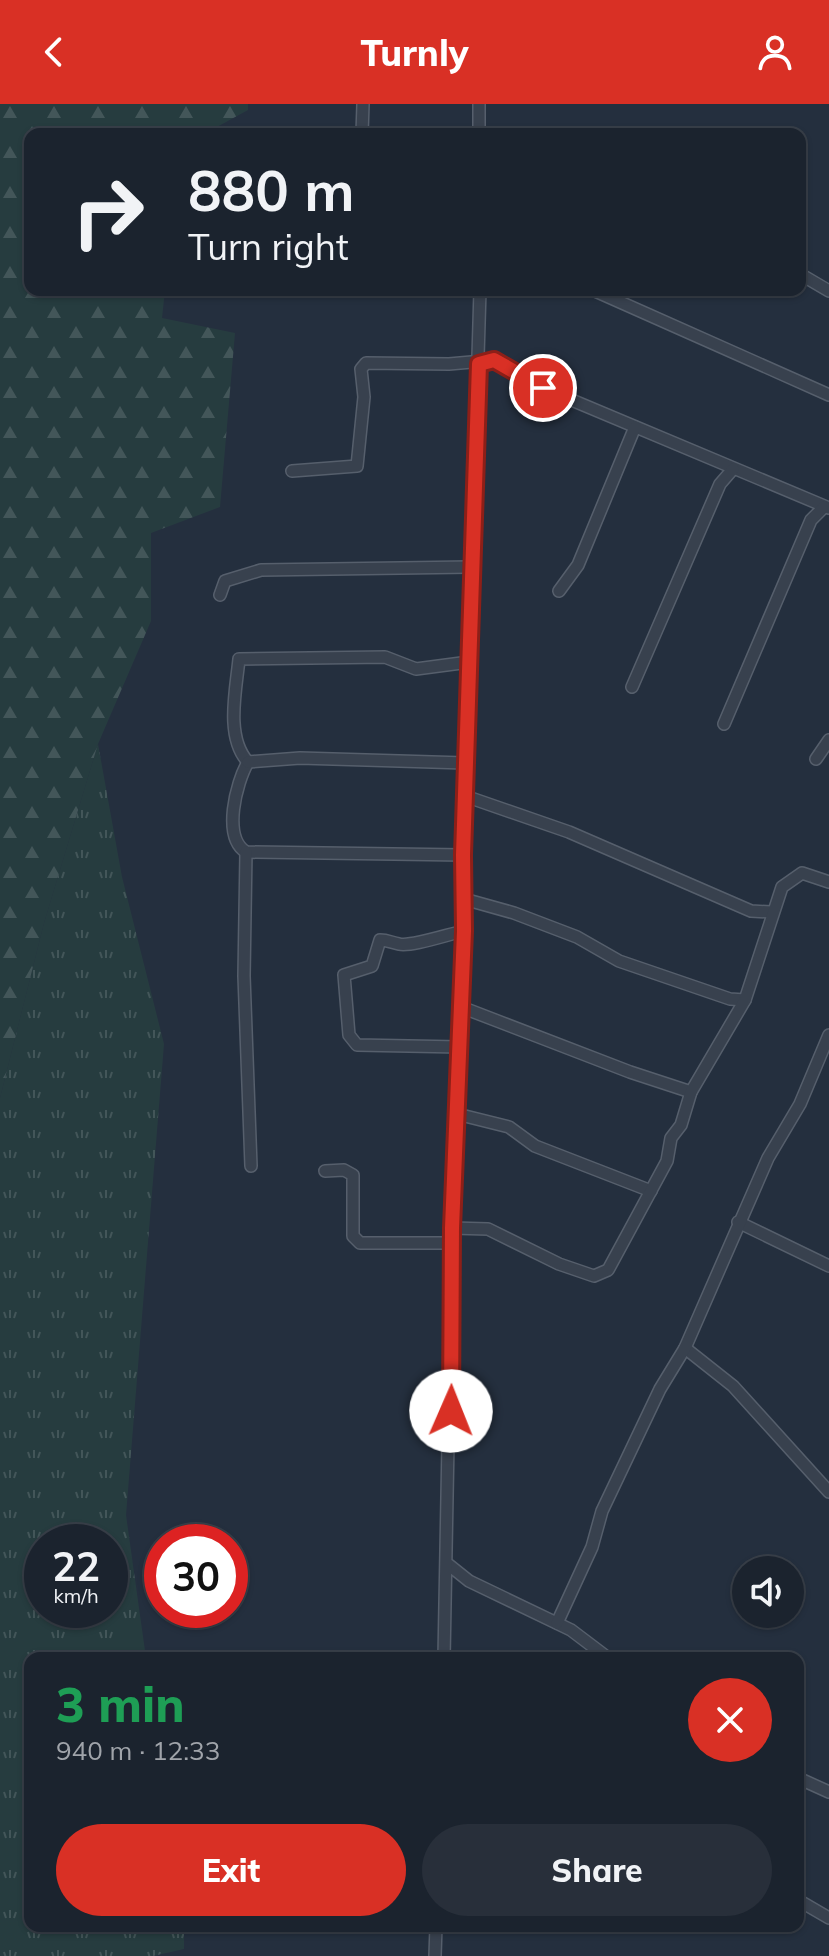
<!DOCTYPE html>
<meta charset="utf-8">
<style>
:root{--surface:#1b232e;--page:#282f3a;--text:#f1f3f6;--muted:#a0a4aa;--line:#39404a;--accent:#d93025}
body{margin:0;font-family:Mulish,sans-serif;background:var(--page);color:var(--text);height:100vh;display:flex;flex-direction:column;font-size:30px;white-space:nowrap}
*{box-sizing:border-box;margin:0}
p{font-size:26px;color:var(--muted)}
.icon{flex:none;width:44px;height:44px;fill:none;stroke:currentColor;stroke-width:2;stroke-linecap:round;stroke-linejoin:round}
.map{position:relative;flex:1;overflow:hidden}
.sheet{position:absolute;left:24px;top:1548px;width:780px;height:280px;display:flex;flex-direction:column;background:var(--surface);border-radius:16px;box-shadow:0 2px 6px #0004,0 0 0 2px var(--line)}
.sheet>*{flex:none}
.hud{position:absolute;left:24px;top:24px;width:782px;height:168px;border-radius:16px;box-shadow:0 2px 6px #0004,0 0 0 2px var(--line);background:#1b232e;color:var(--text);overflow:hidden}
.fabs{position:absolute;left:732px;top:1452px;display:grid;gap:16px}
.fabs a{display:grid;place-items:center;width:72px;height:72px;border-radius:50%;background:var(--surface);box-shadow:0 2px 6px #0004,0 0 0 2px var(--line);font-size:40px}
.speed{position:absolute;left:24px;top:1420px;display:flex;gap:16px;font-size:40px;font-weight:700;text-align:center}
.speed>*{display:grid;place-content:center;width:104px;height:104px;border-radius:50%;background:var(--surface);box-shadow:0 2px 6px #0004,0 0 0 2px var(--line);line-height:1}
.speed small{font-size:20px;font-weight:400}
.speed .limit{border:12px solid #d22;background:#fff;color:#111}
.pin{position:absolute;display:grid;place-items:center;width:68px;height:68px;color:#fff;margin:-34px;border:4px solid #fff;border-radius:50%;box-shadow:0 2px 8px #0007}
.me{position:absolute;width:88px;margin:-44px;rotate:1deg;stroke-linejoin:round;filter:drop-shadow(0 0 6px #0008)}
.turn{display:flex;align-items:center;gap:28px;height:168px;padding:0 32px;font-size:36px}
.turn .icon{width:104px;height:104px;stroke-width:2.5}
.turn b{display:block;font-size:56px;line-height:68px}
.round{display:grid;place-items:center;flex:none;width:84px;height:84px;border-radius:42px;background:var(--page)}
.overview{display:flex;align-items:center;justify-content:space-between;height:136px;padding:0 32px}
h1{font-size:48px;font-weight:800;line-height:60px;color:#1e9e55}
.button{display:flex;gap:16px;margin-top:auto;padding:16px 32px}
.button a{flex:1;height:92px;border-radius:48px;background:var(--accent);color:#fff;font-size:32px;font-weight:800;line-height:92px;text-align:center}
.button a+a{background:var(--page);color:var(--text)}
header{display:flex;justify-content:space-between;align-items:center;height:104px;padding:0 32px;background:var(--accent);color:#fff;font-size:36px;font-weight:800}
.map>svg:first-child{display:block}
.grass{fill:url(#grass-tufts);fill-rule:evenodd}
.forest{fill:url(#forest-firs)}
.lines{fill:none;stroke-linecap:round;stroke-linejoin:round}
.minor-casing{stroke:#565f6c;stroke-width:14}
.minor{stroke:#38414e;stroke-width:11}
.route-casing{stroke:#8d1f18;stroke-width:20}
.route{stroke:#d93025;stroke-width:14}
</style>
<header><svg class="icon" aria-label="back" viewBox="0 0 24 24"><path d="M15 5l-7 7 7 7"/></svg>Turnly<svg class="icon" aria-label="person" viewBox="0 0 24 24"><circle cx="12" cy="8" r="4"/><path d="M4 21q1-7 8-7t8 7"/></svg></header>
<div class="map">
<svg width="829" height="1852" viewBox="0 0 829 1852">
<defs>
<pattern id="grass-tufts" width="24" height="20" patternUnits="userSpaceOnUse" patternTransform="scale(2)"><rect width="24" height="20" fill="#263c3f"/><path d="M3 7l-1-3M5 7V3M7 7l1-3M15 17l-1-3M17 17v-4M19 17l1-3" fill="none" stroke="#435659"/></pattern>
<pattern id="forest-firs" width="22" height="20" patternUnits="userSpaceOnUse" patternTransform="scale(2)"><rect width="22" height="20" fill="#263c3f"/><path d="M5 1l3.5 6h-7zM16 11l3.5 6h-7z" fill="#435659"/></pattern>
</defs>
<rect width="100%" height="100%" fill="#242f3e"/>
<path class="grass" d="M98,640L122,773L164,940L126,1411L146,1554H30V1822H184V1845L153,1852H0V994L44,819ZM42,1438H110V1506H42Z"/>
<path class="forest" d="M0,0H248V6L215,24L214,30H30V186H165L162,214L235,229L220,403L151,429V517L98,640L44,819L0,994Z"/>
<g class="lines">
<defs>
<g id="minor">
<path d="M479,0V30"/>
<path d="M362,30L363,0"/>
<path d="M800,170L829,187"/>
<path d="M593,186L829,291"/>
<path d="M292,367L357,362L364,293L361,265L366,259L449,260L494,256L543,284L829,404"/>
<path d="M559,487L578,461L635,323"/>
<path d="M220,491L225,477L261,466L470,463"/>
<path d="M632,583L720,380L733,365"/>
<path d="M724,620L811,416L824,403"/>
<path d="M816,655L829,636"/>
<path d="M248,658C225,633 236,586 239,555L385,553L416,565L469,558"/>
<path d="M248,658C236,679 222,733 246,748L463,751"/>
<path d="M248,658L300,654L465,659"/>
<path d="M465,692L569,728L751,807L771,808"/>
<path d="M246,748L244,872L251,1062"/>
<path d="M464,795L514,809L577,833L619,857L730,895L745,896"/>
<path d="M461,903L630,968L691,988"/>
<path d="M460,943L357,941L349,931L344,871L372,862L380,836C388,836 392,839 399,840C411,843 449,830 464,827"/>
<path d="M457,1010L509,1023L535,1042L651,1087"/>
<path d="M325,1067L344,1066L353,1071V1132L360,1139H452"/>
<path d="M738,1118L829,1162"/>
<path d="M452,1124L488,1125L559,1160L594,1172L608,1166L667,1057L671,1034L681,1021L691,988L745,896L782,783L802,769L829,778"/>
<path d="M685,1244L733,1282L829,1388"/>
<path d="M449,1461L469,1477L571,1526L608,1554"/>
<path d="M557,1519L592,1443L602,1407L660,1285L685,1244L768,1054L800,1000L829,931"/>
<path d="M444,1554L452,1124L464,827L463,751L480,186"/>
<path d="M798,1674L829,1688"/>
<path d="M798,1796L829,1814"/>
<path d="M435,1852L436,1822"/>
</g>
</defs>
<use href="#minor" class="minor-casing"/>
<use href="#minor" class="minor"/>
</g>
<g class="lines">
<defs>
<path id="route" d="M451,1307L452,1124L464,827L463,751L479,260L494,256L543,284"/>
</defs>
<use href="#route" class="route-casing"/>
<use href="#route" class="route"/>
</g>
</svg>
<div class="fabs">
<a><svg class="icon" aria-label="sound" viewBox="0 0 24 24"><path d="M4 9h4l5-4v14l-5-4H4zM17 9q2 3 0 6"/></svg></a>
</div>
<div class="speed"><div>22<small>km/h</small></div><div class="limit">30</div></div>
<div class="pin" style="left:543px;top:284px;background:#d93025"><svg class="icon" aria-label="arrive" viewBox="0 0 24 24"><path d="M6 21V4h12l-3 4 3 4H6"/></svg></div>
<svg class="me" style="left:451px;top:1307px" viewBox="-20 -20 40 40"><circle r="19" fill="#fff"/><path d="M0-13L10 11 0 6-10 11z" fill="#d93025"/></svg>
<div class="hud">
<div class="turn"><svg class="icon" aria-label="right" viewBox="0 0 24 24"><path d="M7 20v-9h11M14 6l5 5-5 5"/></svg><div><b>880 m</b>Turn right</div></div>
</div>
<section class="sheet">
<div class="overview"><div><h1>3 min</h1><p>940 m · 12:33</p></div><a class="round" style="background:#d93025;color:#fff"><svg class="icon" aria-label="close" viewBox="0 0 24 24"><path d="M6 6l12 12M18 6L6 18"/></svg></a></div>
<div class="button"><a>Exit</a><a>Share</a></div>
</section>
</div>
